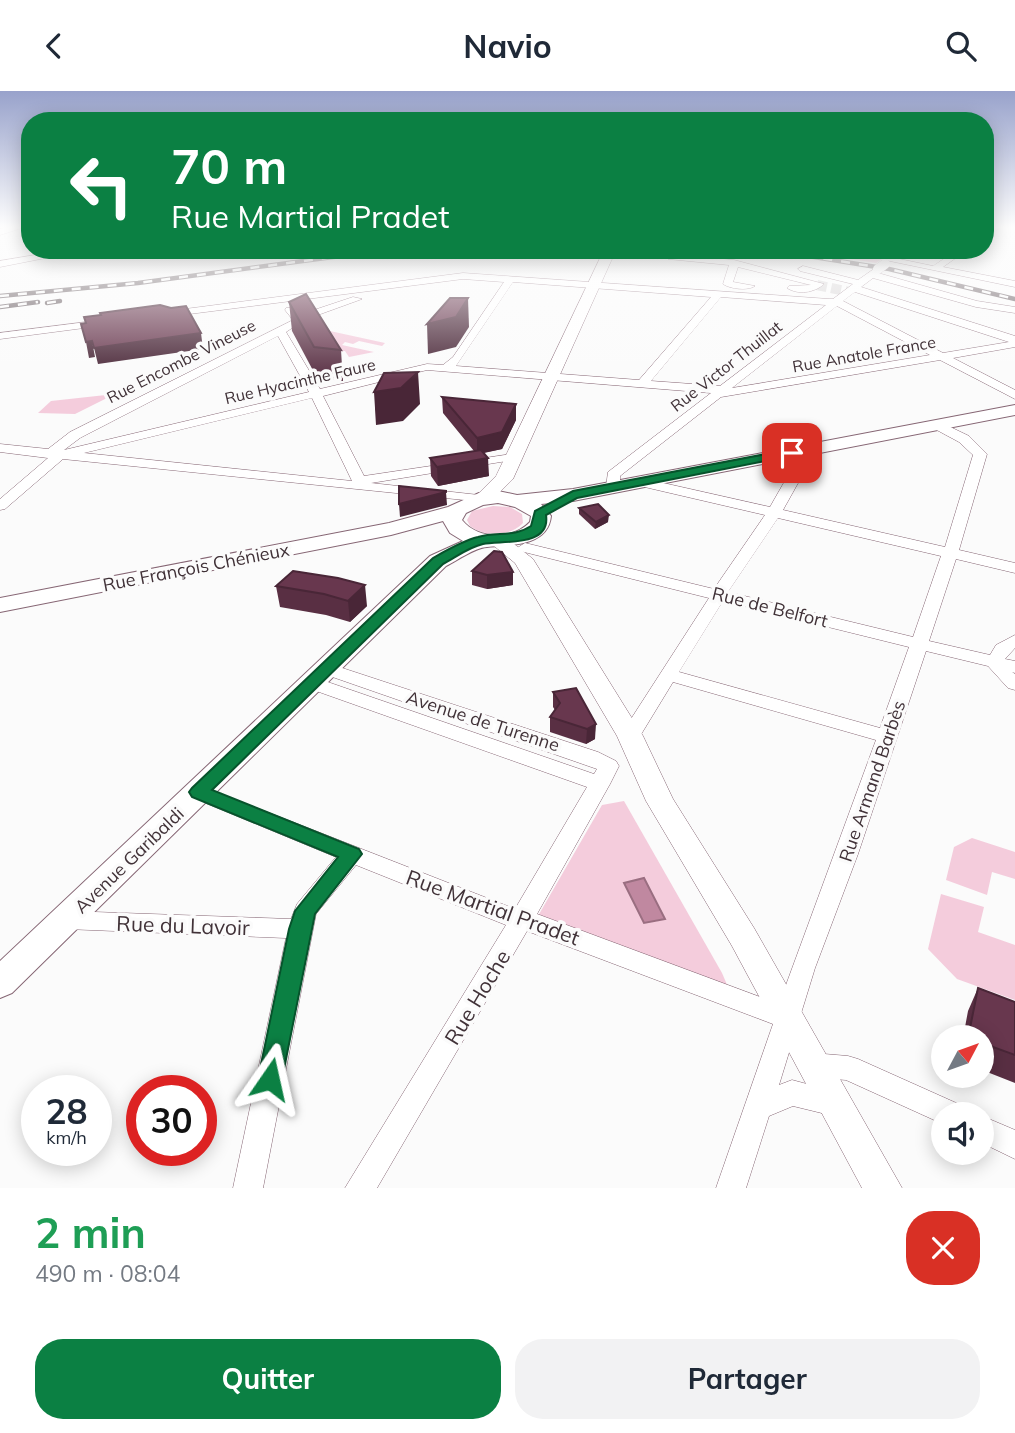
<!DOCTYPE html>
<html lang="fr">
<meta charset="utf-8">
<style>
:root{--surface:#fff;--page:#f2f2f3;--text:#1f2937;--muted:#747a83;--accent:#0b8043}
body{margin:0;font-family:Mulish,sans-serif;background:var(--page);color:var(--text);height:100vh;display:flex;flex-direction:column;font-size:26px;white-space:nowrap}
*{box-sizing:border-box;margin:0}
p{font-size:23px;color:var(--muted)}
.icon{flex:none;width:38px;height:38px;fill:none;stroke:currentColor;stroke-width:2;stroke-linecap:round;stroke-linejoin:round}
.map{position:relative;height:1097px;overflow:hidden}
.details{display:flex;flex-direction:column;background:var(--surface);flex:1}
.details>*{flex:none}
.top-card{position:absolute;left:21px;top:21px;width:973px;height:147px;border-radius:28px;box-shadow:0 4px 18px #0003;background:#0b8043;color:#fff;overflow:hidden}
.needle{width:46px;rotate:49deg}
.tools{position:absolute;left:931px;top:934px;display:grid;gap:14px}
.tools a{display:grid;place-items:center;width:63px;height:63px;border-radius:50%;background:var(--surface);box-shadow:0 4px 18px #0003;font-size:35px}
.speed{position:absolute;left:21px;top:984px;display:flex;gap:14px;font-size:35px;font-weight:700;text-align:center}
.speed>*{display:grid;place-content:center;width:91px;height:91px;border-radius:50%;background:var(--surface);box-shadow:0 4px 18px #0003;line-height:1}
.speed small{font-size:18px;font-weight:400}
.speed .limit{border:10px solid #d22;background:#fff;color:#111}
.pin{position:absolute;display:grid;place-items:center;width:60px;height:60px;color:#fff;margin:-30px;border-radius:14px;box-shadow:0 4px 10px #0006}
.me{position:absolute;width:77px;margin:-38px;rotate:11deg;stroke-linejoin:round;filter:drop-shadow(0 0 5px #0008)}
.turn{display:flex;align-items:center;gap:24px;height:147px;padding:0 35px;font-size:32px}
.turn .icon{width:91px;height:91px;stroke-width:2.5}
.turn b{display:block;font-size:49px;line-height:60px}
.round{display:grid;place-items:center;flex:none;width:74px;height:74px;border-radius:28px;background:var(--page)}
.overview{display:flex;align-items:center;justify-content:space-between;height:119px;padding:0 35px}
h1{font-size:42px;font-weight:700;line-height:52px;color:#1e9e55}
.button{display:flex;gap:14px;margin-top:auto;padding:14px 35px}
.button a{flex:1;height:80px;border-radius:28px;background:var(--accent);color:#fff;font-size:28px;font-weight:700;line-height:80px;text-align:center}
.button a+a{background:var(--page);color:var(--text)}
header{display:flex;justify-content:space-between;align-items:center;height:91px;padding:0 35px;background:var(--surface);font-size:32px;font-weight:700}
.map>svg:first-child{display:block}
.green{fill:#f4ccdc}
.water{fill:#c088a0;stroke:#9a6e81;stroke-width:2}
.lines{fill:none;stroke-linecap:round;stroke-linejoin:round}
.minor-tunnel{stroke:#d6d3d4;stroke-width:10;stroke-dasharray:10 4.5;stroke-linecap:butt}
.minor-casing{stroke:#866674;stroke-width:1}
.tertiary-casing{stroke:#866674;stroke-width:1}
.secondary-casing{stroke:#866674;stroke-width:2}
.minor{fill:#fff;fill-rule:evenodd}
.tertiary{fill:#fff;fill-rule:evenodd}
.secondary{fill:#fff;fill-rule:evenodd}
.rail-casing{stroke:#665a5f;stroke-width:4.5}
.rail{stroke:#fbfbfb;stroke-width:2.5;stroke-dasharray:9;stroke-linecap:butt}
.minor-bridge-casing{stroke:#866674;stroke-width:10;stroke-linecap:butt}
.minor-bridge{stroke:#fff;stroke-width:10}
.wall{fill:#592f43}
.shaded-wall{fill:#492637}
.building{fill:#68374e;stroke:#492637;stroke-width:2}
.route{fill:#0b8043;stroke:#07532c;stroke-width:2}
.labels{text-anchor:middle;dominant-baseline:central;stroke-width:7;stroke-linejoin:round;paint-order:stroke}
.far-street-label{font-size:16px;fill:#413238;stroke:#fbfbfb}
.street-label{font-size:18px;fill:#413238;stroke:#fbfbfb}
.near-street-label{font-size:21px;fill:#413238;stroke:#fbfbfb}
</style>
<header><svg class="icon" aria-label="back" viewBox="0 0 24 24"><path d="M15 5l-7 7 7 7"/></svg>Navio<svg class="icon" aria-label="search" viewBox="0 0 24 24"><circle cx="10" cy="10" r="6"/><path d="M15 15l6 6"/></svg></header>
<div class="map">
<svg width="1015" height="1097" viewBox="0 0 1015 1097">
<rect width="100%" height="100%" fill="#fbfbfb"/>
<g class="green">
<path d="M794,159H895L876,172Z"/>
<path d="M330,240L385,252L382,255L359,250L353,253L345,251L342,254L374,261L349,266L345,260L336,261L317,242Z"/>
<path d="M115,303L75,323L38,322L51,310Z"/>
<path d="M493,415L510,416L522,423L523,432C510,446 485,446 470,435L467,429L472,420Z"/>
<path d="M624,710L722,882L728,896L538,825L602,714Z"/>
<path d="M972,747L1015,761V788L992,781L987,804L946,789L954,756Z"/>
<path d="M941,803L984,816L978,841L1015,854V909L957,888L928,858Z"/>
</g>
<path class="water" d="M644,787L665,828L644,832L624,792Z"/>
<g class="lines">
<path class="minor-tunnel" d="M817,194L850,201"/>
<defs>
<g id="minor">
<path d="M14,135H28L0,144V138Z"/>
<path d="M993,135H1003L985,146V140Z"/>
<path d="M65,159H86L0,176V170Z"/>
<path d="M957,159H967L943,176L1015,190V196L885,169L890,166L933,175Z"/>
<path d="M671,163L734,169L824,193C814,202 798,204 787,197L789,195L811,194L738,176L733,191L755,195C748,200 730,198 723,193L729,174L668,168V164Z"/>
<path d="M803,175L858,189L878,175L883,178L878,182L977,210L1015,216V222L976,216L873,187L861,196L1015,245V256L953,267L1015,299V308L940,269L721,306L620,385V396L613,400L606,396L608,381L711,302L427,279L323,305L364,385L518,362L520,365L513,369L371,392L479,404L486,408L484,411L63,368L5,418L0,419V408L48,367L0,361V353L48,358L70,341L293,229L285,219L286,217H294L302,223L353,206L362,208L304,229L286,241L320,298L427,273L443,274L453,266L504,191L463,188L166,226L162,225V221L463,182L829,208H833L853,193L800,180L798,178ZM513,191L711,206L639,289L456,275ZM855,201L1009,251L943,262L843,210ZM721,206L826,214L720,295L651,290ZM837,215L930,264L732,297ZM278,245L309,301L64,359L80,347ZM312,307L352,390L84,362Z"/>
<path d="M103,229L108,232L107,234L0,248V242Z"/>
<path d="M938,330L969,345L987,363L959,459L1015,472V482L956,468L929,550L990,564L996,554L1015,544V557L1005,568L1015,570V582L1012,581L1015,583V599L1008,597L988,575L926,560L858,763L815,877L779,994L792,989L844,1003L848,1012L844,1021L834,1025L793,1015L769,1025L746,1097H716L773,933L527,840L377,1097H345L506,834L356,774L316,823L263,1097H233L286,847L66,838L58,836L54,829L58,822L66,820L291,828L297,813L336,766L191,706L188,701L191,696L198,694L515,818L587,696L305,596L303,592L312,586L319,588L594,683L597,678L321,582L318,578L321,574L327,572L598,661L616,670L619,675L610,693L537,823L779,913L876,649L673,591L637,650H623L620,645L709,507L520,460L517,457L525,452L714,498L765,424L636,394L634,391L641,387L770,416L803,358L810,354L817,358L783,419L945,456L973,364L959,351L933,337L932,334ZM778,427L941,465L913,546L728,501ZM723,510L909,556L880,637L679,581Z"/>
<path d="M812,962L848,965L858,968L963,1015L967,1024H943V1033L846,989L812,986L802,983L799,974L802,965Z"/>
<path d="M982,1025L1015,1039V1068L982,1052Z"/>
</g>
<g id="tertiary">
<path d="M604,159H616L513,388L490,411H476L474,407L496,385Z"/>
<path d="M498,444L505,446L533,468L643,645L673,708L754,837L902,1097H862L732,855L646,710L617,645L515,472L488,450L491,446Z"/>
</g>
<path id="secondary" d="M1015,314V324L573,410L541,413L551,425C548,456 509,454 487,456C474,457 458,469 446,475L12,902L0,907V870L430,465L463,450L450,442L443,430L391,444L0,521V507L389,432L448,416L479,402L498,400L517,404L573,398ZM498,412L515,416L531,425L530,431C513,449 478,449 462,429L466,422L483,414Z"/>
</defs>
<use href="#minor" class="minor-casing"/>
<use href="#tertiary" class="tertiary-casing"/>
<use href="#secondary" class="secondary-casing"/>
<use href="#minor" class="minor"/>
<use href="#tertiary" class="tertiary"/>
<use href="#secondary" class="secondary"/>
<defs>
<g id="rail">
<path d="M770,159L889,178L1015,208"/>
<path d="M376,163L401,159"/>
<path d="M0,205L138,192L386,159"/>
<path d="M47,212L60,210"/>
<path d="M0,216L38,211"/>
</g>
</defs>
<use href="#rail" class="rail-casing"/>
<use href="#rail" class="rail"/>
<defs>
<path id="minor-bridge" d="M878,178L885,173"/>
</defs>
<use href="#minor-bridge" class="minor-bridge-casing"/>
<use href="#minor-bridge" class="minor-bridge"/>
</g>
<g class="wall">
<path d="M289,211L341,259L343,290L317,287L292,240Z"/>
<path d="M442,306L516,329L502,358L484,362L489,385L438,395L431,385L430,367L474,360L443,322Z"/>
<path d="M579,417L608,431L595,438L579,423Z"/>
<path d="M293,480L367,515L350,531L326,524L280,516L276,495Z"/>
<path d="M472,480L513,481V494L487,498L472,494Z"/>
<path d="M576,597L595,648L586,653L550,641V626L555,619L553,616V601Z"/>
<path d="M978,897L1015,911V992L982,979V947H963L968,920Z"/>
</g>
<g class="shaded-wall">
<path d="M468,207L469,236L456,256L428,263L427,233Z"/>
<path d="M201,242L203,258L98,273L94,257Z"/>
<path d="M92,250L95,266L89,267L86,251Z"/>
<path d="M418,281L420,313L403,330L376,334L374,301Z"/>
<path d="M516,313V329L502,358L477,363V347Z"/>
<path d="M488,367L489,385L438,395L437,376Z"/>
<path d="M446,401L447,414L400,426L399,413Z"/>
<path d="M609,424L608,431L595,438L596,431Z"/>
<path d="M513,481V494L487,498V484Z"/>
<path d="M365,494L367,515L350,531L348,510Z"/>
<path d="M596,633L595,648L586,653L587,638Z"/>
</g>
<g class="building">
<path d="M306,203L341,259L314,256L289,211Z"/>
<path d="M450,207H468L456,226L427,233Z"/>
<path d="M160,214L171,217L186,215L201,242L94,257L92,250L86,251L81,233L86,232L84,226L101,224L100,222Z"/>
<path d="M418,281L401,297L374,301L384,282Z"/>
<path d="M442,306L516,313L502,341L477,347Z"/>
<path d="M481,359L488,367L437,376L430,367Z"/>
<path d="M399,395L446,400V401L399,413Z"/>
<path d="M598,413L609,424L596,431L579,417Z"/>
<path d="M494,460L502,461L513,481L487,484L472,480Z"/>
<path d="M293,480L338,487L365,494L348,510L324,503L276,495Z"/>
<path d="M576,597L596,633L587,638L550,626L560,612L553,601Z"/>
<path d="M978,897L1015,911V964L982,952V947H968Z"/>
</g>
<linearGradient id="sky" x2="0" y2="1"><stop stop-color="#98a2cb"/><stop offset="0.47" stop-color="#fdfdfd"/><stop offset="1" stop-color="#fdfdfd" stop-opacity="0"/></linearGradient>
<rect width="1015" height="289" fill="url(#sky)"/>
<path class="route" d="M792,358L796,359V364L577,407L546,424C551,457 501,449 483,453C469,456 456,466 443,473L212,699L359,758L362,763L315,823L282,988L279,996L270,999L261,996L258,988L289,838L295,820L338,766L192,706L189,701L192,697L433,467C447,459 462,450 478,446C497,440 513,447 531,435L535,420L573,400Z"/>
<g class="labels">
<g class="far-street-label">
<text transform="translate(864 263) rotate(-10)">Rue Anatole France</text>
<text transform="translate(181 270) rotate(-27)">Rue Encombe Vineuse</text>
<text transform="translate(726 275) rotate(-38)">Rue Victor Thuillat</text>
<text transform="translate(300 290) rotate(-13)">Rue Hyacinthe Faure</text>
</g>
<g class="street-label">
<text transform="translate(196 476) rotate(-11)">Rue François Chénieux</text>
<text transform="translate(770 516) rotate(14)">Rue de Belfort</text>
<text transform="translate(483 630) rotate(18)">Avenue de Turenne</text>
<text transform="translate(872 690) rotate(-71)">Rue Armand Barbès</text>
<text transform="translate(129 769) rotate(-44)">Avenue Garibaldi</text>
</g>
<g class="near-street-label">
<text transform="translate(493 816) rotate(20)">Rue Martial Pradet</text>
<text transform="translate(183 834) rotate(2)">Rue du Lavoir</text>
<text transform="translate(477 906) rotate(-59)">Rue Hoche</text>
</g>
</g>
</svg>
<div class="tools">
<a><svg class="needle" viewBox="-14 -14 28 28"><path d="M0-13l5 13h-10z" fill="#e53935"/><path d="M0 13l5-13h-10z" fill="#747a83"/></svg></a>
<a><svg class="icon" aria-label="sound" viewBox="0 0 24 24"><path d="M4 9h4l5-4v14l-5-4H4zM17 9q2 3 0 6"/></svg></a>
</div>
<div class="speed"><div>28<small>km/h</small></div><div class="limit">30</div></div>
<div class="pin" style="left:792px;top:362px;background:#d93025"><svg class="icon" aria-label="arrive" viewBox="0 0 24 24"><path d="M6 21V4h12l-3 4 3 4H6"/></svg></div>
<svg class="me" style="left:270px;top:988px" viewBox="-20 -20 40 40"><path d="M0-17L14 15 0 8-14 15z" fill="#0b8043" stroke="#fff" stroke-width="4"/></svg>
<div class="top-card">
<div class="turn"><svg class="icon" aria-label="left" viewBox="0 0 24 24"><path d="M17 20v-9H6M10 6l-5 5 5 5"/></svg><div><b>70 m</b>Rue Martial Pradet</div></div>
</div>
</div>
<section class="details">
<div class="overview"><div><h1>2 min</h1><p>490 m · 08:04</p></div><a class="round" style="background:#d93025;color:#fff"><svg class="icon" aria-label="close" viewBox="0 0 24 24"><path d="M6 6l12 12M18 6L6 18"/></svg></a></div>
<div class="button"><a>Quitter</a><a>Partager</a></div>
</section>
